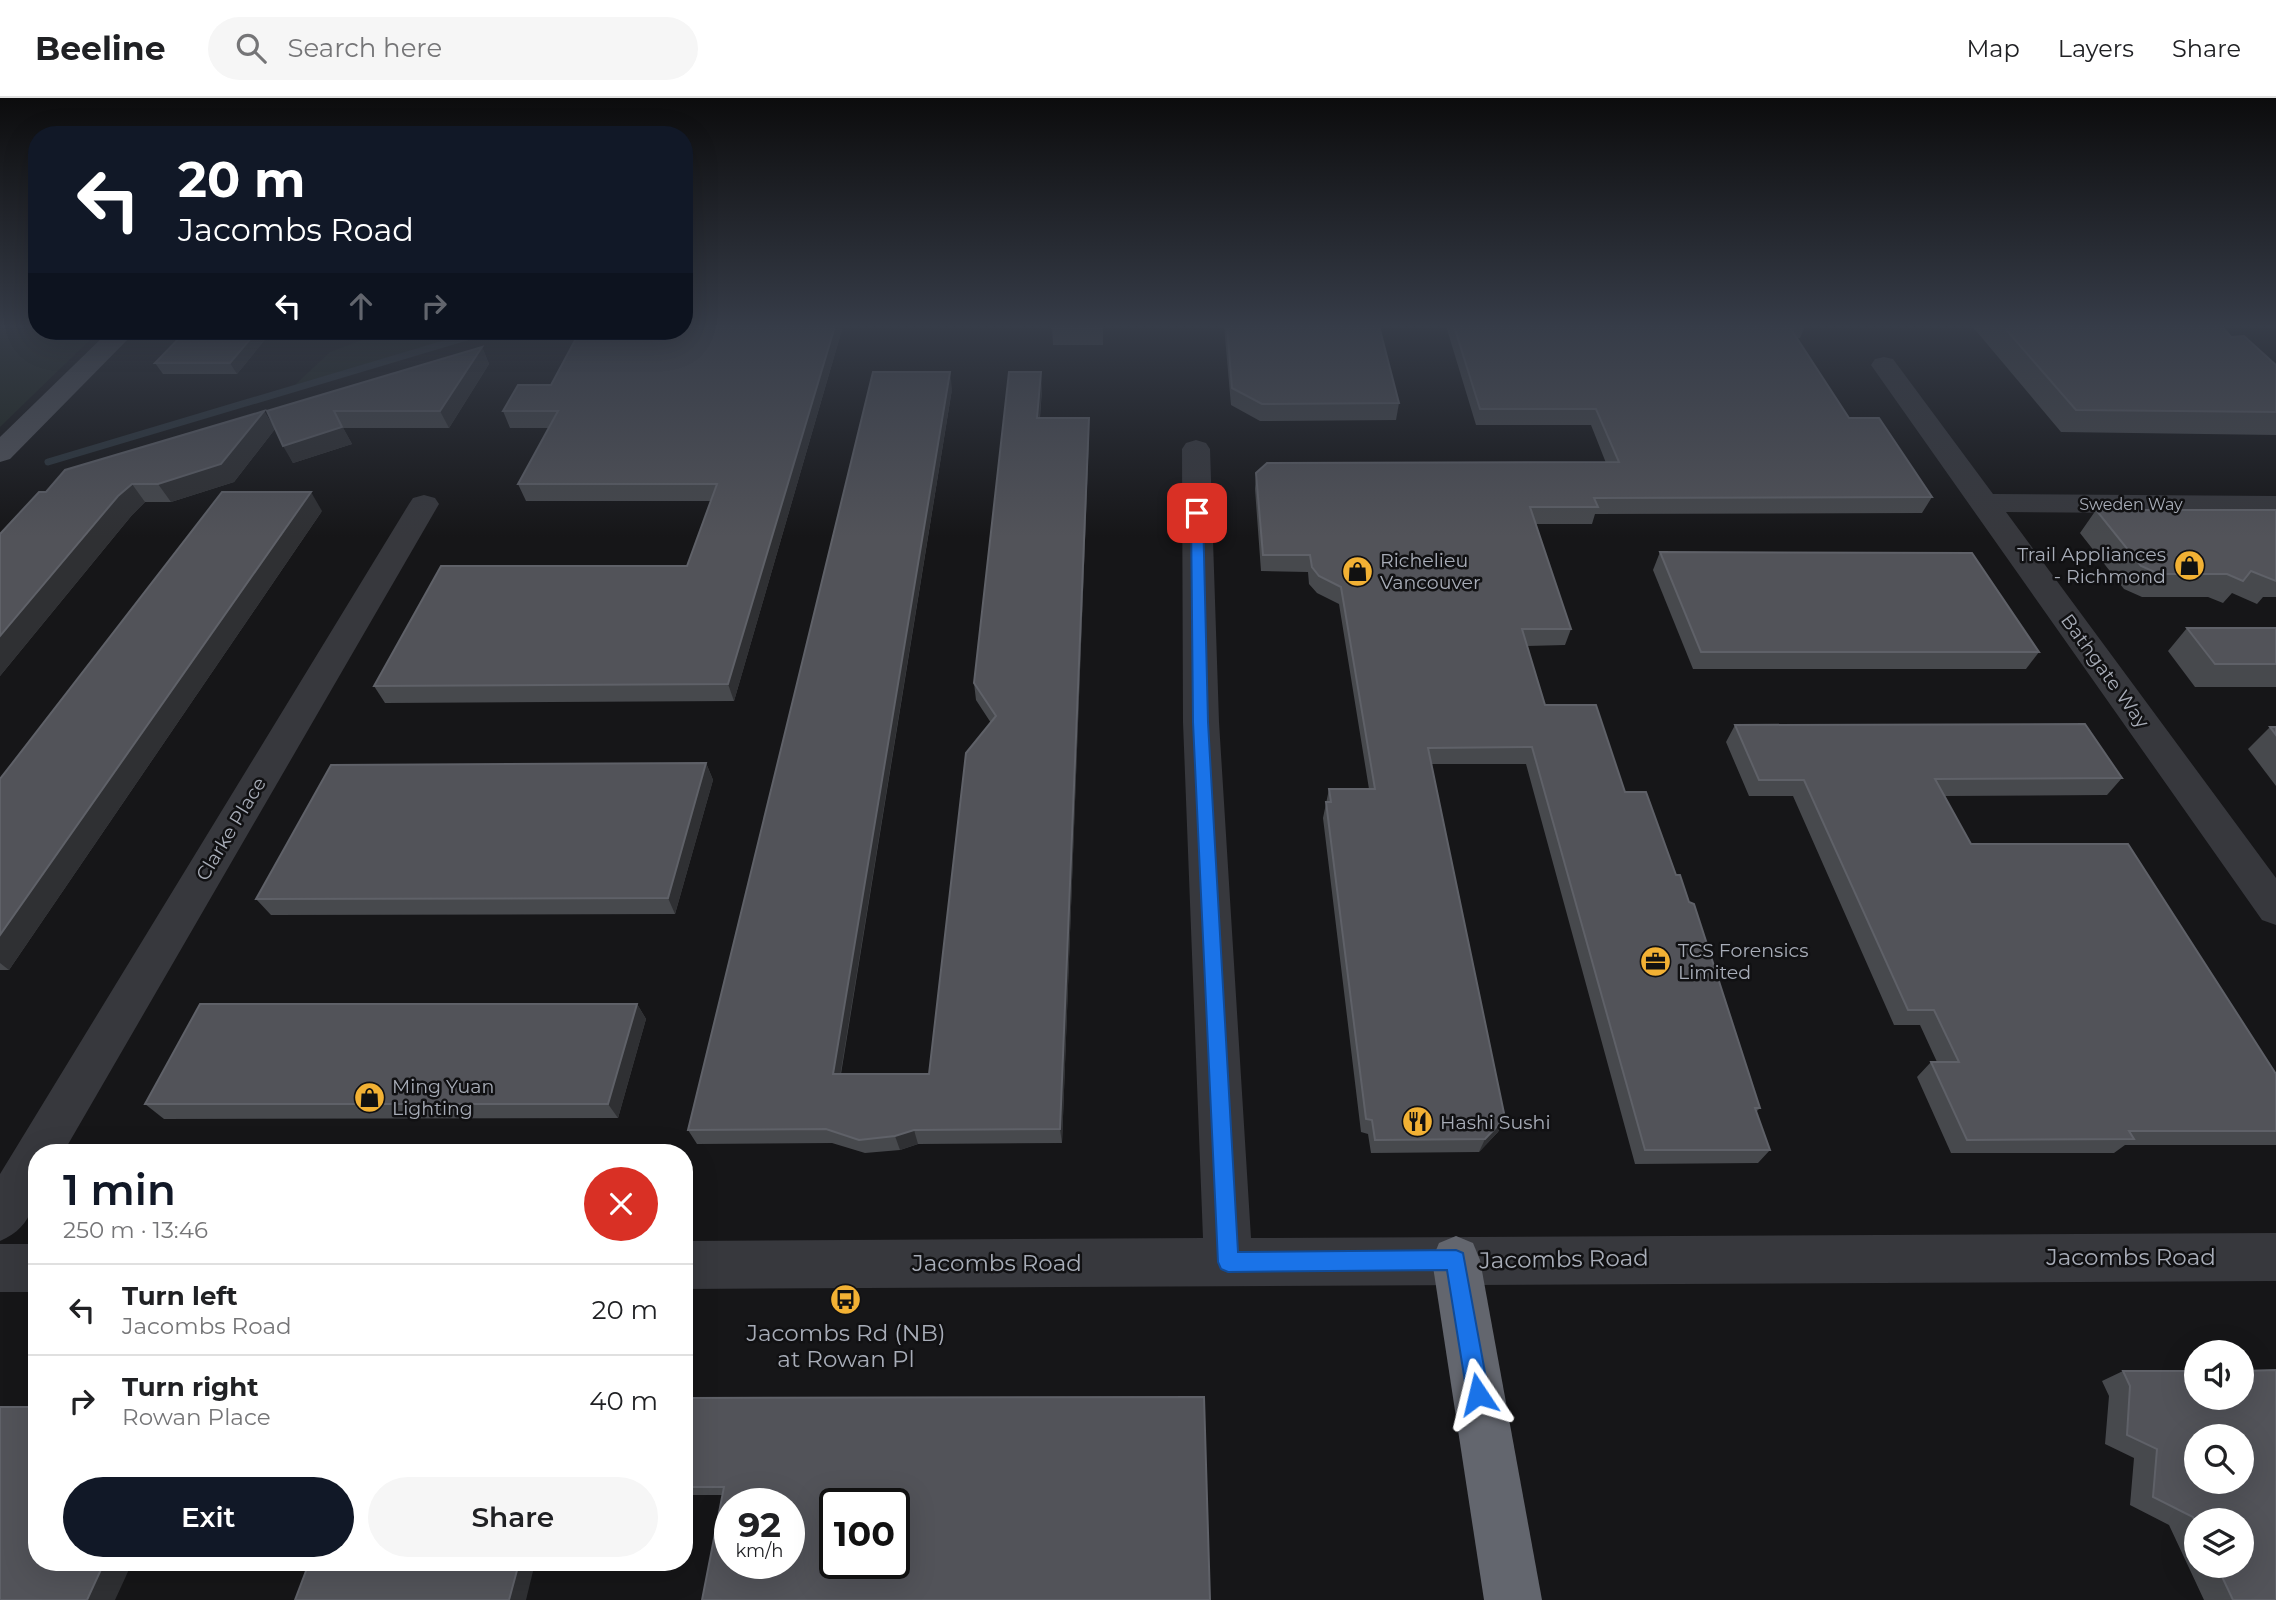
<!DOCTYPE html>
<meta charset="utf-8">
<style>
:root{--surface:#fff;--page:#f6f6f6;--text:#202124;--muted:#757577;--line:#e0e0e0;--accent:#111827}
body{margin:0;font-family:Montserrat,sans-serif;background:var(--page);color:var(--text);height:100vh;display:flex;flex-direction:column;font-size:26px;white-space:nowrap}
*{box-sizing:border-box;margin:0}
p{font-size:23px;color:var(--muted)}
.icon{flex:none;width:38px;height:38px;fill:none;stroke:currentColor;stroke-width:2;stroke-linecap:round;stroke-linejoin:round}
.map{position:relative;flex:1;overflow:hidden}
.panel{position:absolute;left:28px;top:1046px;width:665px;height:427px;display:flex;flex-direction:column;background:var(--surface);border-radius:28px;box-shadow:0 7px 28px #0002}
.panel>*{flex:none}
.hud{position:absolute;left:28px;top:28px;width:665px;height:214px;border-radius:28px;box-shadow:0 7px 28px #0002;background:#111827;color:#fff;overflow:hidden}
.controls{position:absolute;left:2184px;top:1242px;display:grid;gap:14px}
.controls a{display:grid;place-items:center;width:70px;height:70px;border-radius:50%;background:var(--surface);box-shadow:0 7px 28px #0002;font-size:35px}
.speed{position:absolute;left:714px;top:1390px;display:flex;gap:14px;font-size:35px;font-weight:700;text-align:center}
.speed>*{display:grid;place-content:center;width:91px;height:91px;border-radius:50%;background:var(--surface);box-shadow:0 7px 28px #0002;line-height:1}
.speed small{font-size:18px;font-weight:400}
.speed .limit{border:4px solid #111;border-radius:10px;background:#fff;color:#111}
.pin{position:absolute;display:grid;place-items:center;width:60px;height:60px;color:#fff;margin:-30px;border-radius:14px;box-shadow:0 4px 10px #0006}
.me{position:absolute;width:77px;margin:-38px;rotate:350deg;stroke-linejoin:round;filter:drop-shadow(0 0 5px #0008)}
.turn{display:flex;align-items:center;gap:24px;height:147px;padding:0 35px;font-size:32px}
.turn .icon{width:91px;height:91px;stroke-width:2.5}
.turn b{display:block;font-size:49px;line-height:60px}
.lanes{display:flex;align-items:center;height:66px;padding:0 35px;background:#0003;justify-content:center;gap:35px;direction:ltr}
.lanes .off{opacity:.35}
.round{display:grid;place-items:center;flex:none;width:74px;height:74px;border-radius:37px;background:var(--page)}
.summary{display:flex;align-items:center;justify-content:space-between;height:119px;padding:0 35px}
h1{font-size:42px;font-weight:600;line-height:52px;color:var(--accent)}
.action{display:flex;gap:14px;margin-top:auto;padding:14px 35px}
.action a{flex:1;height:80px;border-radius:42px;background:var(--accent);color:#fff;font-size:28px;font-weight:600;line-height:80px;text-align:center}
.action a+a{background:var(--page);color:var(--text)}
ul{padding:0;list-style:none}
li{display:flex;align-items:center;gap:21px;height:91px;padding:0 35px;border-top:2px solid var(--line)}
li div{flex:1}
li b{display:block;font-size:26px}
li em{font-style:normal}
header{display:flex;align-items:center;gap:42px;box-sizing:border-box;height:98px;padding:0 35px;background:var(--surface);border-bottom:2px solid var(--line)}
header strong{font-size:33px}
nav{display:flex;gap:38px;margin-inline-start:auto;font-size:24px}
.search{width:490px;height:63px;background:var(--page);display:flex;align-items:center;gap:18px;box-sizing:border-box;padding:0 24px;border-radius:38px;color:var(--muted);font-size:26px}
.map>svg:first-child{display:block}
.green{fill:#1e261f}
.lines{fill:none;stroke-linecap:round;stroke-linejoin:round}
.stream{stroke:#2c353c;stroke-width:7}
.minor{fill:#37383d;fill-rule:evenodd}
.major{fill:#53555c;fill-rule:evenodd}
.highway{fill:#63666e;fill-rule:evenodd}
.wall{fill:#47494d;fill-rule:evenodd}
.shaded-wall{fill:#2f3033}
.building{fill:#525359;stroke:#5f6168;stroke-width:2;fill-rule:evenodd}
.route{fill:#1a73e8;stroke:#114b97;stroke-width:2}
.labels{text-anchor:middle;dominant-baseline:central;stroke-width:5;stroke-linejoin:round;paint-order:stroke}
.far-street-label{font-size:16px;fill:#a8adb8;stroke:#111113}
.poi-label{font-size:19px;fill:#a8adb8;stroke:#111113;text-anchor:start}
.street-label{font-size:19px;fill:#a8adb8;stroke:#111113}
.near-street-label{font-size:23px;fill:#a8adb8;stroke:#111113}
.near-poi-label{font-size:23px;fill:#a8adb8;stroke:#111113}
</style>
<header>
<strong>Beeline</strong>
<div class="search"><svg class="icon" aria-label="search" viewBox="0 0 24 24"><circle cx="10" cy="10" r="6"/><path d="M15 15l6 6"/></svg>Search here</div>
<nav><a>Map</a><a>Layers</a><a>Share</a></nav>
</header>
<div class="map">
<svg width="2276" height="1502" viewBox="0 0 2276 1502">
<rect width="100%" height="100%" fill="#161618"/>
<g class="green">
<path d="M0,228H37V233H99L0,329Z"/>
<path d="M386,233H478L295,287L330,254Z"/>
</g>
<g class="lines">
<path class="stream" d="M48,364L487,233"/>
<g class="minor">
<path d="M1884,259L1893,261L1993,396L2276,398V416L2006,414L2276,780V827L2262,822L1871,267L1875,261Z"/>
<path d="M1196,342L1206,345L1210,351L1219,624L1251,1140L2276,1135V1183L684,1191V1143L1203,1140L1183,624L1182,351L1186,345Z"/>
<path d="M424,397L435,400L439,406L63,1055H37C37,1092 39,1127 0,1143V1076L409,406L413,400Z"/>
<rect x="0" y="1146" width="37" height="48"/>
</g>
<path class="major" d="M109,233H136L10,361L0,364V339Z"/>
<path class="highway" d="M1456,1138L1473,1145L1480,1162L1542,1502H1484L1432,1162L1439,1145Z"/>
</g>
<g class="wall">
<path d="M684,228H843L734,603L385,605L374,588L687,468L711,403H526L518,386L549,330H510L503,313L551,287Z"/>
<path d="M1052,228H1103V247H1053Z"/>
<path d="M1224,228H1379L1399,305L1396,322L1260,323L1231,307Z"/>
<path d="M1446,228H1805L1800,240H1797L1849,320L1932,399L1922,415L1595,416L1592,426H1536L1571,531L1565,547L1527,548L1545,607L1625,694L1760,1010L1756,1014L1770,1052L1758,1065L1635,1066L1526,666H1431L1505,1020L1498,1034L1479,1054L1371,1055L1368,1036L1361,1034L1323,720L1329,691H1369L1339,506L1317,495L1309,486L1308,474L1261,473L1255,391L1256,375L1606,365L1591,327H1476Z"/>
<path d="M1972,228H2222L2231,239L2276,267V337L2061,334Z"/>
<path d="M186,233H272L237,276H163L155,265Z"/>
<path d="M482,249L489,266L449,330H343L352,346L293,365L267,313Z"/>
<path d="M952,291L841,976H929L991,625L976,602L974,585L1042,291L1040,320L1089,337L1062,1045L918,1046L900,1052L865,1055L832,1045L697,1046L688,1032Z"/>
<path d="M264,313L275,331L234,384L171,404H145L132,417L0,578V436L46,394Z"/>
<path d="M2096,412H2276V499H2263L2257,506L2232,495L2223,505L2208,499H2142L2124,491L2080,435Z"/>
<path d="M322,413L9,872H0V681Z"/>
<path d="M1660,454L2039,554L2026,571H1693L1653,472Z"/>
<path d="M2187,530H2276V589H2195L2168,553Z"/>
<path d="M1735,627L2122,680L2107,697L1944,698L1971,746L2276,976V1047H2125L2114,1055H1951L1917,979L1931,964H1937L1920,927H1894L1793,698H1749L1726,644Z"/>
<path d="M2270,629H2276V688L2248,651Z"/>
<path d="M706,665L713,682L675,816L271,817L256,801Z"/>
<path d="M637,906L646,921L618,1020L164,1021L145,1006Z"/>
<path d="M2123,1273L2276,1502H2204L2169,1427L2130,1407L2134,1360L2105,1346L2109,1298L2102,1283ZM2196,1423L2242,1468H2196Z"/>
<path d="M1204,1299L722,1397H684V1326Z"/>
</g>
<g class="shaded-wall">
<path d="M835,228H843L734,603L728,586Z"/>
<path d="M257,233H272L237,276L230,265Z"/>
<path d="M482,249L489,266L449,330L440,313Z"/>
<path d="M950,274L952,291L838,991L833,976Z"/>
<path d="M1041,274L1042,291L1038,337L1037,320Z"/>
<path d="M264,313L275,331L234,384L171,404L158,386Z"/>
<path d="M334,313L352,346L293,365L283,348Z"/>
<path d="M1089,320V337L1062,1045L1060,1031Z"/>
<path d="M132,386L145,404L132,417L0,578V538L118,398Z"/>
<path d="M311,394L322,413L9,872L0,865V837Z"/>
<path d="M706,665L713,682L675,816L668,800Z"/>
<path d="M637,906L646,921L618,1020L608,1006Z"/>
<path d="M1505,1020L1498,1034L1479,1054L1485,1041Z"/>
<path d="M914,1032L918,1046L900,1052L895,1038Z"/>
<path d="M104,1465H132L115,1502H87Z"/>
<path d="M519,1465H535L526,1502H509Z"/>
</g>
<g class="building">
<path d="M684,228H835L728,586L374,588L441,468H687L717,386H518L558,313H503L518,287H551L580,233H684Z"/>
<rect x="1052" y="228" width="50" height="2"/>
<path d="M1227,228H1379L1399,305L1262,306L1232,290Z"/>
<path d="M1454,228H1789L1849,320H1879L1932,399L1594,400L1598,409H1530L1571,531H1522L1545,607H1596L1625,694H1646L1676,777H1680L1689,804L1694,806L1760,1010H1755L1770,1052H1645L1532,649L1428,650L1505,1020L1485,1041L1375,1042L1372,1022L1366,1021L1326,704H1331L1329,691H1375L1341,489L1319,478L1312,469L1310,457H1263L1256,375L1267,365L1619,364L1596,311H1480Z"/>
<path d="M2003,228H2222L2231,239L2244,238L2276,267V314L2076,312Z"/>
<path d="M186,233H257L230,265H155Z"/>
<path d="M482,249L440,313H334L342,329L283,348L267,313Z"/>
<path d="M873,274H950L833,976H929L966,655L996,618L974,585L1009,274H1041L1037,320H1089L1060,1031L914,1032L895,1038L859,1042L826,1031L688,1032Z"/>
<path d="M264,313L221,366L158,386H132L118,398L0,538V436L39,394H46L65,372Z"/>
<path d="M222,394H311L0,837V681Z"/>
<path d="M2096,412H2276V483L2251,473L2243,483L2227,476H2159L2141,468Z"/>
<path d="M1660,454L1972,455L2039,554H1701Z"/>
<path d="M2187,530H2276V566H2215Z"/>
<path d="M2085,626L2122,680L1935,681L1971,746H2128L2276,976V1033H2129L2134,1041L1967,1042L1931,964H1959L1934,912H1908L1804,682H1759L1735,627Z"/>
<path d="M2270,629H2276V637Z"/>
<path d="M706,665L668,800L256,801L331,667Z"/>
<path d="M200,906H637L608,1006H145Z"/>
<path d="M2276,1272V1502H2233L2217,1468H2242V1423H2196V1426L2193,1419L2153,1399L2157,1351L2127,1337L2130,1288L2123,1273H2196V1300H2242V1273ZM2196,1339H2242V1384H2196Z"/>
<path d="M1204,1299L1210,1502H702L724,1389H684V1326L690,1300ZM730,1405H789V1465H730ZM835,1405H894V1465H835Z"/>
<path d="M0,1309H37V1465H104L87,1502H0Z"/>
<path d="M309,1465H519L509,1502H295Z"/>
</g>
<linearGradient id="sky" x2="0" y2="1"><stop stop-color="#0c0c0d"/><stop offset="0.52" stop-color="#363c48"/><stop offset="1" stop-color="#363c48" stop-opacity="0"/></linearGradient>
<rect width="2276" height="439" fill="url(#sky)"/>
<path class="route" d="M1197,411L1203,415L1208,624L1238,1154L1456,1152L1463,1155L1489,1296L1486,1303L1478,1306L1470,1303L1467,1296L1447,1172L1228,1174L1221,1171L1218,1164L1193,624L1191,415Z"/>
<defs>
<symbol id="shop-disc" viewBox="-11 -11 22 22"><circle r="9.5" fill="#f2b134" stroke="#111113"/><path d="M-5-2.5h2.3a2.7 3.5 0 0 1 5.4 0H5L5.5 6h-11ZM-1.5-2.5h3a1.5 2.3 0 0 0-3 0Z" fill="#111"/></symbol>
<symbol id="office-disc" viewBox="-11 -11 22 22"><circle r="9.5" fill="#f2b134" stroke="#111113"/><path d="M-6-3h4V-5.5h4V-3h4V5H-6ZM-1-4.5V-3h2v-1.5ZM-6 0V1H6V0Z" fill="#111"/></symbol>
<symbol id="restaurant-disc" viewBox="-11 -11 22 22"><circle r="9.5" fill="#f2b134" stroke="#111113"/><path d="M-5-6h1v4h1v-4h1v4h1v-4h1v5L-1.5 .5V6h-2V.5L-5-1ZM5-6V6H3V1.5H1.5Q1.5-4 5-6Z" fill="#111"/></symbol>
<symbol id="bus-disc" viewBox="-11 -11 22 22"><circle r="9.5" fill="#f2b134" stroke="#111113"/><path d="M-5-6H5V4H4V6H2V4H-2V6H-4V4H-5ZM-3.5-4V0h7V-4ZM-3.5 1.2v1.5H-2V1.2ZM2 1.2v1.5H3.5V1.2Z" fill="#111"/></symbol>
</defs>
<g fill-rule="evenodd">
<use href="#shop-disc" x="2172" y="450" width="35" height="35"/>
<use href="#shop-disc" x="1340" y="456" width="35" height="35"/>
<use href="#office-disc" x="1638" y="846" width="35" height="35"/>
<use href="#shop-disc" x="352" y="982" width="35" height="35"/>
<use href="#restaurant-disc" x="1400" y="1006" width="35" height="35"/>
<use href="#bus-disc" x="828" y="1184" width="35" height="35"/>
</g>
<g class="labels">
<g class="far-street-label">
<text x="2131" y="406">Sweden Way</text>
</g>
<g class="poi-label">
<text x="2166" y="456" text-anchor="end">Trail Appliances<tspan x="2166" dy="22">- Richmond</tspan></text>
<text x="1380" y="462">Richelieu<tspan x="1380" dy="22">Vancouver</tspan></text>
<text x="1678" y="852">TCS Forensics<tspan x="1678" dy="22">Limited</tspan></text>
<text x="392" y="988">Ming Yuan<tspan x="392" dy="22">Lighting</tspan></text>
<text x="1440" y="1024">Hashi Sushi</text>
</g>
<g class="street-label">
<text transform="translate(2105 573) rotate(54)">Bathgate Way</text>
<text transform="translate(231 731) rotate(-59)">Clarke Place</text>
</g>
<g class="near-street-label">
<text x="2131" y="1159">Jacombs Road</text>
<text transform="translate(1564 1161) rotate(-1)">Jacombs Road</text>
<text x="997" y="1165">Jacombs Road</text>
</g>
<g class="near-poi-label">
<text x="846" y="1235">Jacombs Rd (NB)<tspan x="846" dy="26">at Rowan Pl</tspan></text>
</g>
</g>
</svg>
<div class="controls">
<a><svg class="icon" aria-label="sound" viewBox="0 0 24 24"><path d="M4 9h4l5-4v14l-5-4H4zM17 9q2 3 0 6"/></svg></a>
<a><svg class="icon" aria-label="search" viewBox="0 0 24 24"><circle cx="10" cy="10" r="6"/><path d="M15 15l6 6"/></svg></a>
<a><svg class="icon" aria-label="layers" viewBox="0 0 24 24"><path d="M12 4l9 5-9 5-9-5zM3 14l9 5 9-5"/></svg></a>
</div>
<div class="speed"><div>92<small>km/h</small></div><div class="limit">100</div></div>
<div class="pin" style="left:1197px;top:415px;background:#d93025"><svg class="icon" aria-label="arrive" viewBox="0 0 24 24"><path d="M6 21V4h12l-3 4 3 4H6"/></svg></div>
<svg class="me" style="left:1478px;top:1296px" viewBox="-20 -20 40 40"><path d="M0-17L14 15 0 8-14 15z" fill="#1a73e8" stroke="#fff" stroke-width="4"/></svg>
<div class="hud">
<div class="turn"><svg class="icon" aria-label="left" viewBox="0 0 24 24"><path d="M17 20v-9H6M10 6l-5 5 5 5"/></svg><div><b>20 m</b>Jacombs Road</div></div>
<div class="lanes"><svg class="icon" aria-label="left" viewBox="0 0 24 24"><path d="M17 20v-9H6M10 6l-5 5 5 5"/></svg><svg class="icon off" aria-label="ahead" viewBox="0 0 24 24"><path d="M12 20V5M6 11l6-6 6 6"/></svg><svg class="icon off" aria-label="right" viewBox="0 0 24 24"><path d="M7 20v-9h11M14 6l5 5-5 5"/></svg></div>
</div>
<section class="panel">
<div class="summary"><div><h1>1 min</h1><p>250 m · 13:46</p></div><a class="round" style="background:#d93025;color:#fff"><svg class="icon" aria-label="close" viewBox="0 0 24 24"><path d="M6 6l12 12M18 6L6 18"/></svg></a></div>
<ul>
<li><svg class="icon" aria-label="left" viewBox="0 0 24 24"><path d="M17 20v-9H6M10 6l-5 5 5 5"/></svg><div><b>Turn left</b><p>Jacombs Road</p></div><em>20 m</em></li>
<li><svg class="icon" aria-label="right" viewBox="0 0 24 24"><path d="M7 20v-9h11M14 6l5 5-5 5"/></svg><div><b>Turn right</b><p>Rowan Place</p></div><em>40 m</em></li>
</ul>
<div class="action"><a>Exit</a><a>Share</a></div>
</section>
</div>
